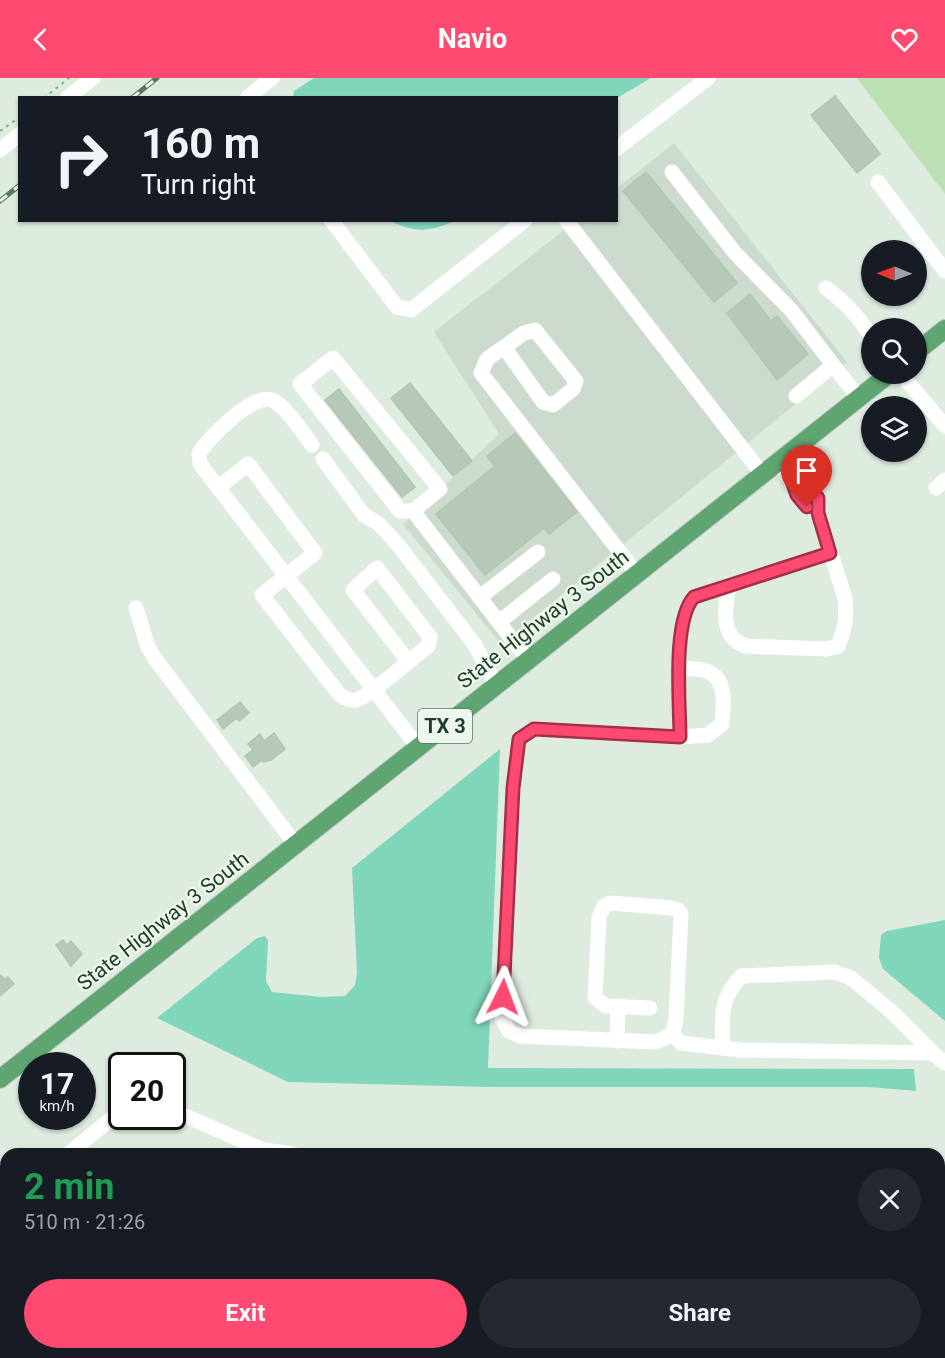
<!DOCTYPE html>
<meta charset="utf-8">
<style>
:root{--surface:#171b24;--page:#242831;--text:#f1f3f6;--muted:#9ea1a6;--accent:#fe4970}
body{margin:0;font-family:Roboto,sans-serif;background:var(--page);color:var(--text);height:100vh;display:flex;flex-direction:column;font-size:22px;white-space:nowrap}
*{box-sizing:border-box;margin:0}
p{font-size:20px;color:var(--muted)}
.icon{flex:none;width:33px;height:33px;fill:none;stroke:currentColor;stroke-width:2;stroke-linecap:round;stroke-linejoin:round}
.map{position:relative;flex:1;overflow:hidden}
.details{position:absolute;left:0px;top:1070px;width:945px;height:212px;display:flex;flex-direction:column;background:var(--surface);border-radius:18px 18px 0 0;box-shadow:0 2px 4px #0004}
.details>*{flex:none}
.guide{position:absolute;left:18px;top:18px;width:600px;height:126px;border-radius:0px;box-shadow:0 2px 4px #0004;background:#171b24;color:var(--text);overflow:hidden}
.needle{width:39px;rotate:271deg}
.fabs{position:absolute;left:861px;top:162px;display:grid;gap:12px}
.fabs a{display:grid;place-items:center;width:66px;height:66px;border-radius:50%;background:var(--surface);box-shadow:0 2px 4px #0004;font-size:30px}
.speed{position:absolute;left:18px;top:974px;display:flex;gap:12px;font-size:30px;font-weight:700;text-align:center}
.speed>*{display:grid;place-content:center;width:78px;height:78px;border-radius:50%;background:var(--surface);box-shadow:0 2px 4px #0004;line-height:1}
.speed small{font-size:15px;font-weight:400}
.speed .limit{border:3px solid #111;border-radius:9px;background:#fff;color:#111}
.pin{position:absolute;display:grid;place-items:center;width:51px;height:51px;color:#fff;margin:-62px -26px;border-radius:50% 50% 50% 0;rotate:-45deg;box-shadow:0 0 6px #0007}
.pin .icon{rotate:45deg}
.me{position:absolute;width:66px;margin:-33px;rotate:3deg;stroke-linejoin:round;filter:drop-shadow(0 0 4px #0008)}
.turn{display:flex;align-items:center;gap:21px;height:126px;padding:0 24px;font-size:27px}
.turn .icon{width:78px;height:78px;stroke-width:2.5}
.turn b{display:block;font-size:42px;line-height:51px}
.round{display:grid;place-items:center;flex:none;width:63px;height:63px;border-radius:32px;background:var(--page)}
.overview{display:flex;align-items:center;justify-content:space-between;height:102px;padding:0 24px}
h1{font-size:36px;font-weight:700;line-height:45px;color:#1e9e55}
.button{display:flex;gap:12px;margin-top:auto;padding:12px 24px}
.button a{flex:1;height:69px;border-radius:36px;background:var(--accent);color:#fff;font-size:24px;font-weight:700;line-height:69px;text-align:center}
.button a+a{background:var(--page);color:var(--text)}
header{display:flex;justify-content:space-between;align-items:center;height:78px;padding:0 24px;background:var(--accent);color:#fff;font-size:27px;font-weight:700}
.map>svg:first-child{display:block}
.built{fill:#ccdbcd}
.green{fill:#bcdfb4}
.water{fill:#80d6bb}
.building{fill:#b6c9b9;stroke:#b0c5b2;stroke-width:1.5}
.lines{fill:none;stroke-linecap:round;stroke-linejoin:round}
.major-casing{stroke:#c0c8c2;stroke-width:20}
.path{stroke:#7bb287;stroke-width:2;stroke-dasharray:3 4.5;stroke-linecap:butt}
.minor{stroke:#fff;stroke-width:15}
.major{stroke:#5ea572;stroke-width:18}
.rail-casing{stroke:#587860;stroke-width:5}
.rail{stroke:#eef7ef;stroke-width:3;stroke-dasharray:9;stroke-linecap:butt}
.route-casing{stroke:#a52f49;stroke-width:15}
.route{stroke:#fe4970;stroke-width:10}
.labels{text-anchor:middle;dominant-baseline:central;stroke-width:4.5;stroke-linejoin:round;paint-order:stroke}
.shield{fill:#eef7ef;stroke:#5c7462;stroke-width:1.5}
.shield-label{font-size:20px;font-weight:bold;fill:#1e3c26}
.street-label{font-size:21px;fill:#1e3c26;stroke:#eef7ef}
</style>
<header><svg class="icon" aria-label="back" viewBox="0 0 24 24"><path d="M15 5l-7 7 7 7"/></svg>Navio<svg class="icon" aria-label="heart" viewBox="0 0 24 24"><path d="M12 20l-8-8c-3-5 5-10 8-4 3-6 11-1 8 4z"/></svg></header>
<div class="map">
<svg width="945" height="1280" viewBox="0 0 945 1280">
<rect width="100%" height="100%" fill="#deebdf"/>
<path class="built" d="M674,65L847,284L501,566L403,446L499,356L434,254L576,143L616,142L617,110Z"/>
<path class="green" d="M857,0H945V116Z"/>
<g class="water">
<path d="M314,0H651L617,20L293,19L294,13Z"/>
<path d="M391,143H454C430,154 414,155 391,143Z"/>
<path d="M500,671L488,990L914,991L916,1013L869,1009H489L288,1004L157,940L257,860L265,858L268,862L266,903L272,914L322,919L345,918L355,907L357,895L352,790Z"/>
<path d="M945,842V943L883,891L879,880L881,857L887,853Z"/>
</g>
<g class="building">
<path d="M835,18L880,76L857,95L811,37Z"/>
<path d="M646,94L737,205L714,224L623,113Z"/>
<path d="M750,216L771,243L777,238L808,276L777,302L727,235Z"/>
<path d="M410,305L472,383L453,398L391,320Z"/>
<path d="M339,311L415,409L402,419L325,322Z"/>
<path d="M515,355L577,434L549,456L544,450L485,497L436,436L495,388L487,378Z"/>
<path d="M240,624L249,635L239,643L237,640L223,651L217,642Z"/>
<path d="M274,655L285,671L271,682L263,684L262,682L253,689L245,678L253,672L248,666L260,656L264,663Z"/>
<path d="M63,862L67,867L71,863L82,876L71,888L56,867Z"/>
<path d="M0,897L5,901L8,899L14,906L0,918Z"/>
</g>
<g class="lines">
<defs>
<g id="major">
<path d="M916,274L945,251"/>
<path d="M0,1001L889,296"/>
</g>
</defs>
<use href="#major" class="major-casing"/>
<g class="path">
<path d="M44,20L69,0"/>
<path d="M0,53L20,39"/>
</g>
<g class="minor">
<path d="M67,20L93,0"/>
<path d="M247,20L272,0"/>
<path d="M616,71L708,0"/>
<path d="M0,72L20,56"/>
<path d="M672,94L735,175L792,233L833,287"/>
<path d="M878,104L945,193"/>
<path d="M331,142L397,229L411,232L525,142"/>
<path d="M566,142L762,396"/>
<path d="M826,210C845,224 860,239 872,261"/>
<path d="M504,269L543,324L553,327L573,311L576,303L535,252L524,255L487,281L481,295L637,496"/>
<path d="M901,296L945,348"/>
<path d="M796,318L833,287L859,320"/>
<path d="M312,367C303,355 285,327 272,322C252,315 209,360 199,375L200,386L418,669"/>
<path d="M323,381L364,437L379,446L399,468L475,567L496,607"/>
<path d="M777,384C792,402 798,423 818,435"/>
<path d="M218,410L248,386L315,475L262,517L339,616C344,620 349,623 356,622C367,620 415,578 428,568L430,559L377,490L353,512L408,583"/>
<path d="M936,410L945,402"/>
<path d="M413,433H400L300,306L333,280L440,411L413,433L528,582"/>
<path d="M729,508C725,529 719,558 745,568L827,571L838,568C845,551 847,539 845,520L818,435V420L808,406L792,403"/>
<path d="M480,519L538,474"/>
<path d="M136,530L148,569L156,582L296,767"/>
<path d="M499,544L553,501"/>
<path d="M680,659L708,657L722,646C723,629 728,603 709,594C701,590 688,591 680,590"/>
<path d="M650,930L606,928L595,920L599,839L604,828L610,825L672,830L678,832L681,836L676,940L673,956L656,964L520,958L509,953L502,941L513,710L519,661L534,651L680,659C680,625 672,543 694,519L830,475"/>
<path d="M673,956L681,965L740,972L933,975"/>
<path d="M617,963L618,928"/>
<path d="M723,970C722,940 719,920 742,898L835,894L851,900L892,934L933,975L945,985"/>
<path d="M172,1032L263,1072L293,1076"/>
<path d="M68,1076L122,1032"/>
<path d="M0,1129L6,1125"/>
<path d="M939,1227L945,1222"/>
<path d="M19,1280L26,1275"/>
<path d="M551,1280V1275"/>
<path d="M876,1280L881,1275"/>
</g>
<use href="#major" class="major"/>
<defs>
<g id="rail">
<path d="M132,20L157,0"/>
<path d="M0,123L20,107"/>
</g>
</defs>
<use href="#rail" class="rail-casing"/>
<use href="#rail" class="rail"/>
</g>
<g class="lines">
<defs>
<path id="route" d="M503,919L513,710L519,661L534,651L680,659C680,626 672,543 694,519L830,475L818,435V420L808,406L792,403L797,417L807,429"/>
</defs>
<use href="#route" class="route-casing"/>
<use href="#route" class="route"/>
</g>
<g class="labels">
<rect class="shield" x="418" y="631" width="54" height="34" rx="4.5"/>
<g class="shield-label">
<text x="445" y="648">TX 3</text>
</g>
<g class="street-label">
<text transform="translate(543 541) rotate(-38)">State Highway 3 South</text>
<text transform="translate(163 843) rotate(-38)">State Highway 3 South</text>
</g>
</g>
</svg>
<div class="fabs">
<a><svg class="needle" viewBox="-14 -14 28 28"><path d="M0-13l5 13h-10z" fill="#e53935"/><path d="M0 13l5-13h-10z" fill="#9ea1a6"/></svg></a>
<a><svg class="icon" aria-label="search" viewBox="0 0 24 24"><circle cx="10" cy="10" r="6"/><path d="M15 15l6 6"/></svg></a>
<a><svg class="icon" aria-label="layers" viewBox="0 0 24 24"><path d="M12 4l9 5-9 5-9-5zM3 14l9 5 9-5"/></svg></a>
</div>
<div class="speed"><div>17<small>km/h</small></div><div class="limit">20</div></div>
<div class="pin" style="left:807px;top:429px;background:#d93025"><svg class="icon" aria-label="arrive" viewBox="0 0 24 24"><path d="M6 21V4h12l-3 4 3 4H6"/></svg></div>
<svg class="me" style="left:503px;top:919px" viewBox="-20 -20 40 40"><path d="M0-17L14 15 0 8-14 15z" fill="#fe4970" stroke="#fff" stroke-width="4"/></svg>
<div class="guide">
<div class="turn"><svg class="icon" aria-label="right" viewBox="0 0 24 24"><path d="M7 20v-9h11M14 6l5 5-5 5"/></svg><div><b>160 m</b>Turn right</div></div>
</div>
<section class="details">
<div class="overview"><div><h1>2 min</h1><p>510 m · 21:26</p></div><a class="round"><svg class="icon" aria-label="close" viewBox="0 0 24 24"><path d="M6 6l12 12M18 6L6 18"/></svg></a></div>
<div class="button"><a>Exit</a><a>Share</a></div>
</section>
</div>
